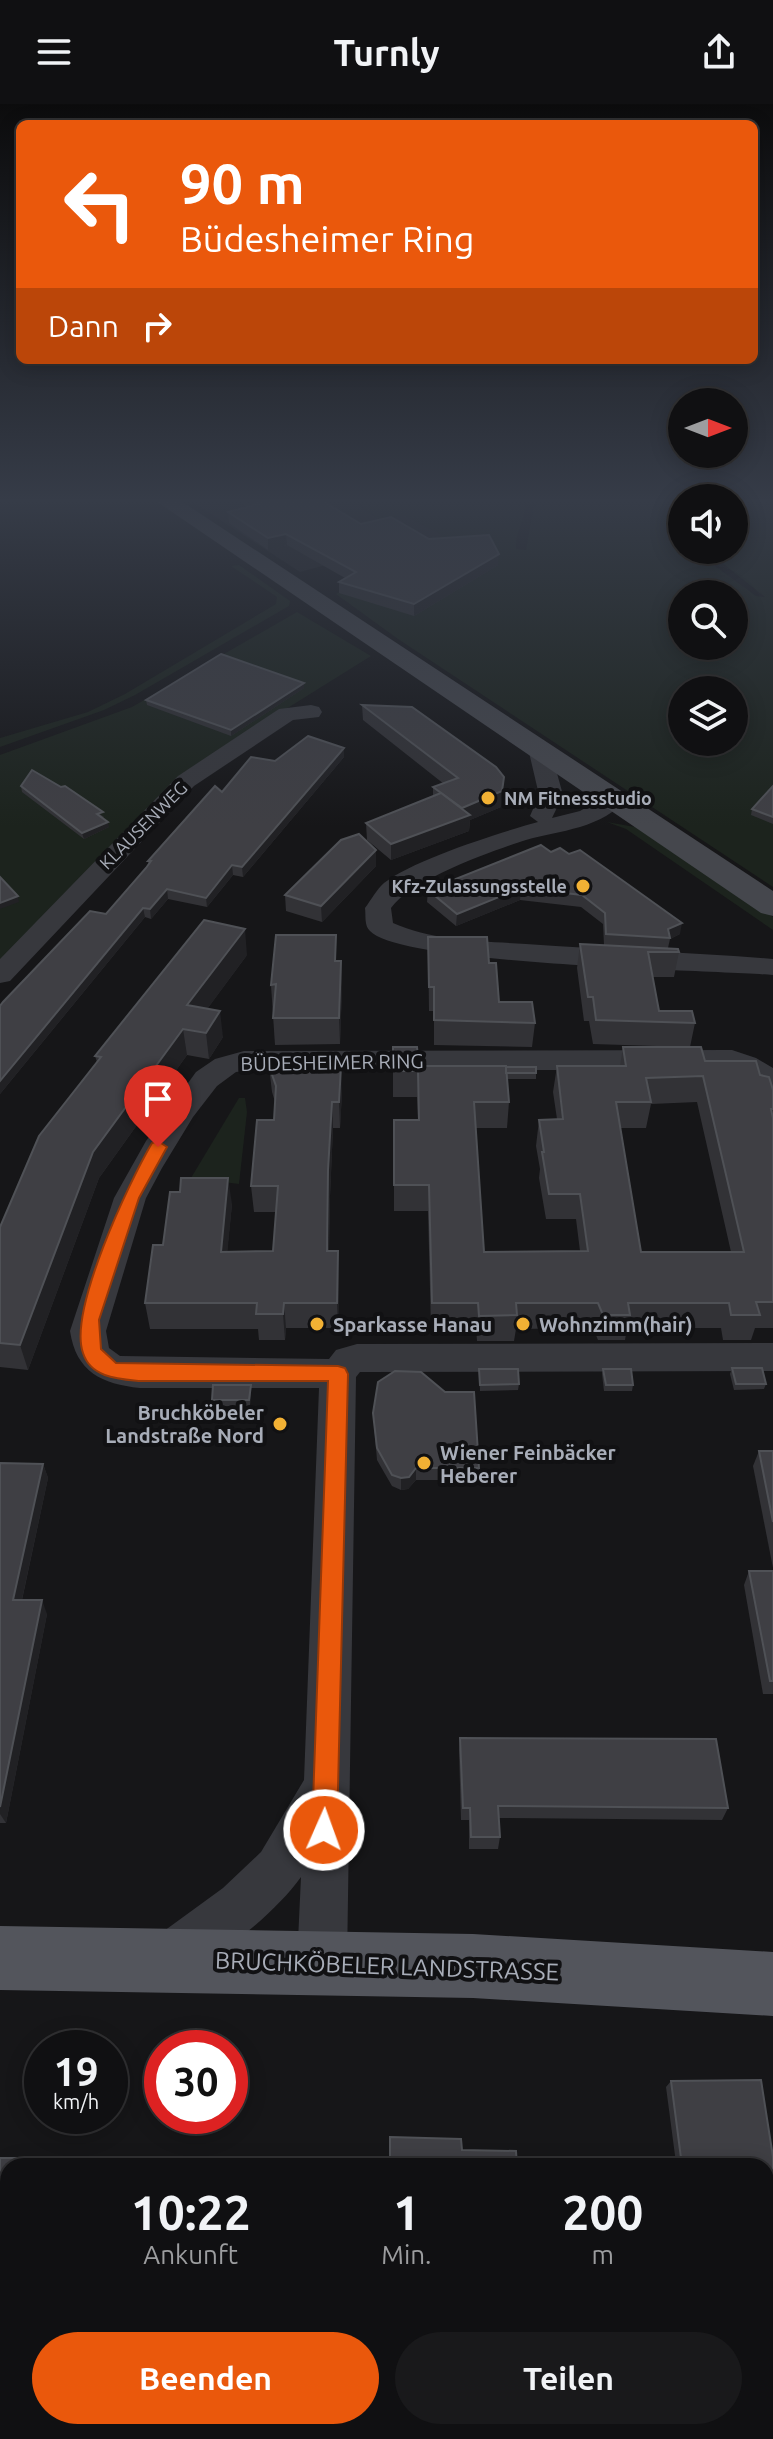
<!DOCTYPE html>
<html lang="de">
<meta charset="utf-8">
<style>
:root{--surface:#101012;--page:#19191b;--text:#f1f3f6;--muted:#9c9d9f;--line:#303032;--accent:#ea580c}
body{margin:0;font-family:Ubuntu,sans-serif;background:var(--page);color:var(--text);height:100vh;display:flex;flex-direction:column;font-size:30px;white-space:nowrap}
*{box-sizing:border-box;margin:0}
p{font-size:26px;color:var(--muted)}
.icon{flex:none;width:44px;height:44px;fill:none;stroke:currentColor;stroke-width:2;stroke-linecap:round;stroke-linejoin:round}
.map{position:relative;flex:1;overflow:hidden}
.details{position:absolute;left:0px;top:2054px;width:774px;height:282px;display:flex;flex-direction:column;background:var(--surface);border-radius:24px 24px 0 0;box-shadow:0 4px 20px #0003,0 0 0 2px var(--line)}
.details>*{flex:none}
.guide{position:absolute;left:16px;top:16px;width:742px;height:244px;border-radius:12px;box-shadow:0 4px 20px #0003,0 0 0 2px var(--line);background:#ea580c;color:#fff;overflow:hidden}
.needle{width:52px;rotate:90deg}
.controls{position:absolute;left:668px;top:284px;display:grid;gap:16px}
.controls a{display:grid;place-items:center;width:80px;height:80px;border-radius:50%;background:var(--surface);box-shadow:0 4px 20px #0003,0 0 0 2px var(--line);font-size:40px}
.speed{position:absolute;left:24px;top:1926px;display:flex;gap:16px;font-size:40px;font-weight:700;text-align:center}
.speed>*{display:grid;place-content:center;width:104px;height:104px;border-radius:50%;background:var(--surface);box-shadow:0 4px 20px #0003,0 0 0 2px var(--line);line-height:1}
.speed small{font-size:20px;font-weight:400}
.speed .limit{border:12px solid #d22;background:#fff;color:#111}
.pin{position:absolute;display:grid;place-items:center;width:68px;height:68px;color:#fff;margin:-82px -34px;border-radius:50% 50% 50% 0;rotate:-45deg;box-shadow:0 0 8px #0007}
.pin .icon{rotate:45deg}
.me{position:absolute;width:88px;margin:-44px;rotate:2deg;stroke-linejoin:round;filter:drop-shadow(0 0 6px #0008)}
.turn{display:flex;align-items:center;gap:28px;height:168px;padding:0 32px;font-size:36px}
.turn .icon{width:104px;height:104px;stroke-width:2.5}
.turn b{display:block;font-size:56px;line-height:68px}
.then{display:flex;align-items:center;height:76px;padding:0 32px;background:#0003;gap:16px;font-size:30px}
.eta{display:flex;justify-content:space-evenly;align-items:center;height:136px;text-align:center}
.eta b{font-size:48px;font-weight:700;line-height:56px}
.button{display:flex;gap:16px;margin-top:auto;padding:16px 32px}
.button a{flex:1;height:92px;border-radius:48px;background:var(--accent);color:#fff;font-size:32px;font-weight:700;line-height:92px;text-align:center}
.button a+a{background:var(--page);color:var(--text)}
header{display:flex;justify-content:space-between;align-items:center;height:104px;padding:0 32px;background:var(--surface);font-size:36px;font-weight:700}
.map>svg:first-child{display:block}
.built{fill:#222225}
.green{fill:#1c231d;fill-rule:evenodd}
.lines{fill:none;stroke-linecap:round;stroke-linejoin:round}
.street{fill:#37383d;fill-rule:evenodd}
.secondary{fill:#45474d;fill-rule:evenodd}
.primary{fill:#53555c;fill-rule:evenodd}
.wall{fill:#323236;fill-rule:evenodd}
.shaded-wall{fill:#212124}
.building{fill:#3f3f44;stroke:#4f5156;stroke-width:2;fill-rule:evenodd}
.route{fill:#ea580c;stroke:#983908;stroke-width:2}
.poi-dot{fill:#f2b134;stroke:#111113;stroke-width:3}
.labels{text-anchor:middle;dominant-baseline:central;stroke-width:8;stroke-linejoin:round;paint-order:stroke}
.far-poi-label{font-size:18px;font-weight:bold;fill:#a8adb8;stroke:#111113;text-anchor:start}
.far-street-label{font-size:18px;fill:#a8adb8;stroke:#111113}
.street-label{font-size:20px;fill:#a8adb8;stroke:#111113}
.poi-label{font-size:20px;font-weight:bold;fill:#a8adb8;stroke:#111113;text-anchor:start}
.near-street-label{font-size:24px;fill:#a8adb8;stroke:#111113}
</style>
<header><svg class="icon" aria-label="menu" viewBox="0 0 24 24"><path d="M4 6h16M4 12h16M4 18h16"/></svg>Turnly<svg class="icon" aria-label="share" viewBox="0 0 24 24"><path d="M12 15V3M7 8l5-5 5 5M5 13v7h14v-7"/></svg></header>
<div class="map">
<svg width="773" height="2335" viewBox="0 0 773 2335">
<rect width="100%" height="100%" fill="#161618"/>
<path class="built" d="M188,395H349L380,416L404,411L443,431L430,438L422,435L300,468Z"/>
<g class="green">
<path d="M350,395H525C527,415 515,426 516,445L526,446L535,395H668L682,432V446H693L756,492L765,493L706,446H734V395H773V783L398,535L336,490L442,431L404,411L380,416ZM682,490H734V542H682ZM682,586H734V638H682Z"/>
<path d="M239,461L290,497L289,502L135,591L104,606L0,643V634L88,608L125,590L276,500L277,493L231,462Z"/>
<path d="M297,508L371,552L180,671L0,856V651L132,603Z"/>
<path d="M607,718L635,723L654,733L773,813V826L626,725Z"/>
<path d="M239,994H245L247,1008L239,1080L191,1074Z"/>
</g>
<g class="lines">
<g class="street">
<path d="M311,601L319,603L322,608L319,613L293,616L194,682L10,877L0,879V855L178,672L279,605Z"/>
<path d="M539,637L550,644L563,691L552,714L580,707L614,687L622,689L626,694C605,724 558,727 526,736C491,747 411,776 391,804L393,819C433,837 482,837 526,840C608,846 691,848 773,855V871C710,866 402,861 370,827C364,822 366,811 365,804C371,796 377,785 384,779C413,756 501,728 538,718L530,712L539,691L528,644Z"/>
<path d="M732,946L756,954L773,964V999L762,996L752,978L731,966H253L236,968L217,982L193,1013L162,1064L146,1094L106,1227L109,1244L120,1252L329,1255L336,1246L357,1240L773,1239V1267L360,1268L356,1273L347,1858L339,1875L322,1883L305,1875L297,1858L301,1773C273,1812 214,1858 170,1877L153,1869L145,1852L153,1835L223,1784L261,1748L304,1676L319,1284H140C102,1280 76,1268 70,1227L114,1094L146,1037L196,968L215,955L244,947Z"/>
</g>
<path class="secondary" d="M153,395H178L773,787V812L761,809Z"/>
<path class="primary" d="M0,1822L473,1830L773,1848V1912L473,1894L0,1886Z"/>
</g>
<g class="wall">
<path d="M239,395H319L361,420L429,435L498,461L414,512L339,489V478L345,474L287,441L268,446L229,419L228,408L247,403L240,398Z"/>
<path d="M304,584L231,632L147,601L146,596Z"/>
<path d="M362,601L504,673L501,703L470,716L469,727L391,756L367,736L366,719L433,693V683L444,680L363,616Z"/>
<path d="M344,644V653L243,773L233,771L207,803L168,795L151,815L145,813L0,990V902L106,810L148,761V757L222,688L275,657Z"/>
<path d="M21,682L61,683L104,713L103,714L109,723L84,735L22,688Z"/>
<path d="M773,682V720L751,711L752,705Z"/>
<path d="M376,746V762L322,818L286,807L285,791Z"/>
<path d="M551,748L680,830L670,835L668,844L679,848L674,873H653L659,907L695,919L690,943L705,957L760,971L773,986V1224H755L751,1236H723L721,1224H627L625,1236H598L593,1224L516,1225L514,1237H477L476,1224H431L428,1107H394V1016H418L417,993H393V943L419,962L506,963L536,969V975H507L509,998L507,1024H476L484,1148L580,1147L576,1115H546L539,1074L540,1065L536,1042L539,1016L557,1015L553,988L557,962H620L623,943H687L593,940L589,917H584L577,864L580,840L604,841L603,820L581,803L520,796L456,822L427,798L428,786ZM697,998L731,1148H641L620,1024H646L651,1000Z"/>
<path d="M428,833L489,859L499,898L535,919L532,943L434,941V907H429Z"/>
<path d="M247,851L207,905L223,933L209,955L187,951L99,1074L28,1266L0,1263V1123L97,958L95,952Z"/>
<path d="M336,857H341L342,883L340,940L275,941L271,881Z"/>
<path d="M269,962L342,988L340,1024H333L330,1092L329,1147L339,1173L338,1224H286L285,1236H259L258,1225H150L145,1199L180,1088L232,1100L227,1148L273,1147L276,1108H254L251,1082L274,1016L275,998L272,988Z"/>
<path d="M732,1264L766,1280L764,1285L734,1286L730,1270Z"/>
<path d="M479,1265L519,1280L518,1286L480,1287Z"/>
<path d="M603,1265L633,1281L632,1287H604L602,1270Z"/>
<path d="M251,1287L250,1302H213L212,1296Z"/>
<path d="M373,1309L479,1364L478,1376H416L408,1385L401,1386L392,1382L377,1356Z"/>
<path d="M759,1347H773V1464L753,1362Z"/>
<path d="M0,1359L43,1360L48,1374L22,1496L47,1510L6,1719H0Z"/>
<path d="M749,1467L773,1468V1590H763L744,1481Z"/>
<path d="M460,1634L728,1704L722,1716L499,1714L500,1733L498,1745H469V1716H461L459,1646Z"/>
<path d="M671,1977L773,2053V2318L766,2265V2062H699V2058L676,2059L666,1983Z"/>
<path d="M0,2054L154,2060V2062H8V2193H0Z"/>
</g>
<g class="shaded-wall">
<path d="M286,430L287,441L268,446V434Z"/>
<path d="M499,450L498,461L414,512V500Z"/>
<path d="M304,579V584L231,632V626Z"/>
<path d="M344,644V653L243,773L242,763Z"/>
<path d="M504,673L501,703L470,716L469,727L391,756V740L462,704Z"/>
<path d="M108,718L109,723L84,735L82,729Z"/>
<path d="M376,746V762L322,818L321,802Z"/>
<path d="M232,761L233,771L207,803L206,794Z"/>
<path d="M521,784L520,796L456,822L457,810Z"/>
<path d="M167,785L168,795L151,815L150,805Z"/>
<path d="M18,792L19,798L0,805V799Z"/>
<path d="M143,804L145,813L0,990V977Z"/>
<path d="M682,819L680,830L670,835L668,825Z"/>
<path d="M245,825L247,851L191,927L187,901Z"/>
<path d="M341,857L342,883L340,940L339,914Z"/>
<path d="M220,907L223,933L209,955L206,929Z"/>
<path d="M183,925L187,951L99,1074L28,1266L20,1241L93,1048Z"/>
<path d="M341,962L342,988L340,1024L339,998Z"/>
<path d="M332,998L333,1024L330,1092L328,1173L327,1147L328,1066Z"/>
<path d="M228,1074L232,1100L225,1174L221,1148Z"/>
<path d="M338,1147L339,1173L338,1224L337,1199Z"/>
<path d="M284,1199L286,1224L285,1236L283,1210Z"/>
<path d="M43,1360L48,1374L19,1509L13,1496Z"/>
<path d="M416,1364V1376L408,1385L401,1386V1374Z"/>
<path d="M42,1496L47,1510L6,1719L0,1710V1703Z"/>
<path d="M149,2054L154,2060V2062H148Z"/>
</g>
<g class="building">
<path d="M250,395H319L361,420L391,413L429,435L489,431L499,450L414,500L339,478L356,468L286,430L268,434L228,408L259,400Z"/>
<path d="M221,550L304,579L231,626L146,596Z"/>
<path d="M362,601L412,603L496,663L504,673L502,687L462,704L433,683L458,674Z"/>
<path d="M308,632L344,644L242,763L232,761L206,794L167,785L150,805L143,804L0,977V902L3,898L90,807L106,810L146,764L151,757H148L215,682L222,688L251,653L275,657Z"/>
<path d="M32,666L61,683L65,682L103,708L97,710L108,718L82,729L21,682Z"/>
<path d="M773,682V713L752,705Z"/>
<path d="M441,689L470,711L391,740L366,719Z"/>
<path d="M359,730L376,746L321,802L285,791L341,736Z"/>
<path d="M541,741L551,748L560,744L569,750L580,746L682,819L668,825L670,834L606,830L605,809L582,791L521,784L457,810L428,786Z"/>
<path d="M0,773L18,792L0,799Z"/>
<path d="M204,816L245,825L187,901L220,907L206,929L183,925L93,1048L20,1241L0,1239V1123L39,1032L101,953L95,952Z"/>
<path d="M276,831H336L335,857H341L339,914H273L276,880L271,881Z"/>
<path d="M428,833H487L489,859H496L499,898H532L535,919L434,916V883H429Z"/>
<path d="M580,840L678,845L679,848H648L659,907H692L695,919L596,916L593,893H588Z"/>
<path d="M393,943H417L419,962H506L509,998H474L484,1148L588,1147L580,1090H549L542,1048H544L539,1016L563,1015L557,962H626L623,943H701L705,957H756L760,971L769,973L773,986V1005H771L773,1014V1198H756L760,1211H731L729,1199H628L630,1211H603L598,1199H516L517,1211L479,1212L478,1199H432L429,1081H394V1016H419L418,967H393ZM703,972L744,1148H641L616,998H651L646,974Z"/>
<path d="M269,962H341L339,998H332L328,1066L327,1147H338L337,1199H284L283,1210H256L257,1199H145L153,1141H163L170,1088H180L181,1074H228L221,1148L273,1147L278,1082H251L257,1016H274L276,982Z"/>
<rect x="506" y="963" width="30" height="6"/>
<path d="M732,1264H762L766,1280H736Z"/>
<path d="M479,1265H518L519,1280L480,1281Z"/>
<path d="M603,1265H631L633,1281H606Z"/>
<path d="M395,1267L421,1268L445,1288H474L479,1364H416L409,1373L401,1374L392,1371L377,1344L373,1309L378,1278Z"/>
<path d="M213,1281H251L249,1296H212Z"/>
<path d="M759,1347H773V1418Z"/>
<path d="M0,1359L43,1360L13,1496H42L0,1703Z"/>
<path d="M749,1467H773V1577H770Z"/>
<path d="M460,1634L716,1635L728,1704L498,1702L500,1733H471L470,1704H463Z"/>
<path d="M761,1976L773,2053V2259L766,2207V2062H706L704,2053L681,2054L671,1977Z"/>
<path d="M390,2033L461,2035L462,2046L516,2047L517,2062H390Z"/>
<path d="M0,2054H149L148,2062H8V2190H0Z"/>
</g>
<linearGradient id="sky" x2="0" y2="1"><stop stop-color="#0c0c0d"/><stop offset="0.55" stop-color="#363c48"/><stop offset="1" stop-color="#363c48" stop-opacity="0"/></linearGradient>
<rect width="773" height="722" fill="url(#sky)"/>
<path class="route" d="M158,1037L167,1043L139,1094L99,1216L101,1245L116,1259L338,1262L345,1264L348,1270L337,1726L333,1735L324,1739L316,1735L312,1726L328,1277H140C119,1275 91,1274 83,1249C68,1207 129,1078 152,1039Z"/>
<g class="poi-dot">
<circle cx="488" cy="694" r="8"/>
<circle cx="583" cy="782" r="8"/>
<circle cx="317" cy="1220" r="8"/>
<circle cx="523" cy="1220" r="8"/>
<circle cx="280" cy="1320" r="8"/>
<circle cx="424" cy="1359" r="8"/>
</g>
<g class="labels">
<g class="far-poi-label">
<text x="504" y="694">NM Fitnessstudio</text>
<text x="567" y="782" text-anchor="end">Kfz-Zulassungsstelle</text>
</g>
<g class="far-street-label">
<text transform="translate(143 721) rotate(-45)">KLAUSENWEG</text>
</g>
<g class="street-label">
<text transform="translate(332 958) rotate(-1)">BÜDESHEIMER RING</text>
</g>
<g class="poi-label">
<text x="333" y="1220">Sparkasse Hanau</text>
<text x="539" y="1220">Wohnzimm(hair)</text>
<text x="264" y="1308" text-anchor="end">Bruchköbeler<tspan x="264" dy="23">Landstraße Nord</tspan></text>
<text x="440" y="1348">Wiener Feinbäcker<tspan x="440" dy="23">Heberer</tspan></text>
</g>
<g class="near-street-label">
<text transform="translate(387 1862) rotate(2)">BRUCHKÖBELER LANDSTRASSE</text>
</g>
</g>
</svg>
<div class="controls">
<a><svg class="needle" viewBox="-14 -14 28 28"><path d="M0-13l5 13h-10z" fill="#e53935"/><path d="M0 13l5-13h-10z" fill="#9c9d9f"/></svg></a>
<a><svg class="icon" aria-label="sound" viewBox="0 0 24 24"><path d="M4 9h4l5-4v14l-5-4H4zM17 9q2 3 0 6"/></svg></a>
<a><svg class="icon" aria-label="search" viewBox="0 0 24 24"><circle cx="10" cy="10" r="6"/><path d="M15 15l6 6"/></svg></a>
<a><svg class="icon" aria-label="layers" viewBox="0 0 24 24"><path d="M12 4l9 5-9 5-9-5zM3 14l9 5 9-5"/></svg></a>
</div>
<div class="speed"><div>19<small>km/h</small></div><div class="limit">30</div></div>
<div class="pin" style="left:158px;top:1043px;background:#d93025"><svg class="icon" aria-label="arrive" viewBox="0 0 24 24"><path d="M6 21V4h12l-3 4 3 4H6"/></svg></div>
<svg class="me" style="left:324px;top:1726px" viewBox="-20 -20 40 40"><circle r="17" fill="#ea580c" stroke="#fff" stroke-width="3"/><path d="M0-11L8 9 0 5-8 9z" fill="#fff"/></svg>
<div class="guide">
<div class="turn"><svg class="icon" aria-label="left" viewBox="0 0 24 24"><path d="M17 20v-9H6M10 6l-5 5 5 5"/></svg><div><b>90 m</b>Büdesheimer Ring</div></div>
<div class="then">Dann<svg class="icon" aria-label="right" viewBox="0 0 24 24"><path d="M7 20v-9h11M14 6l5 5-5 5"/></svg></div>
</div>
<section class="details">
<div class="eta">
<div><b>10:22</b><p>Ankunft</p></div>
<div><b>1</b><p>Min.</p></div>
<div><b>200</b><p>m</p></div>
</div>
<div class="button"><a>Beenden</a><a>Teilen</a></div>
</section>
</div>
